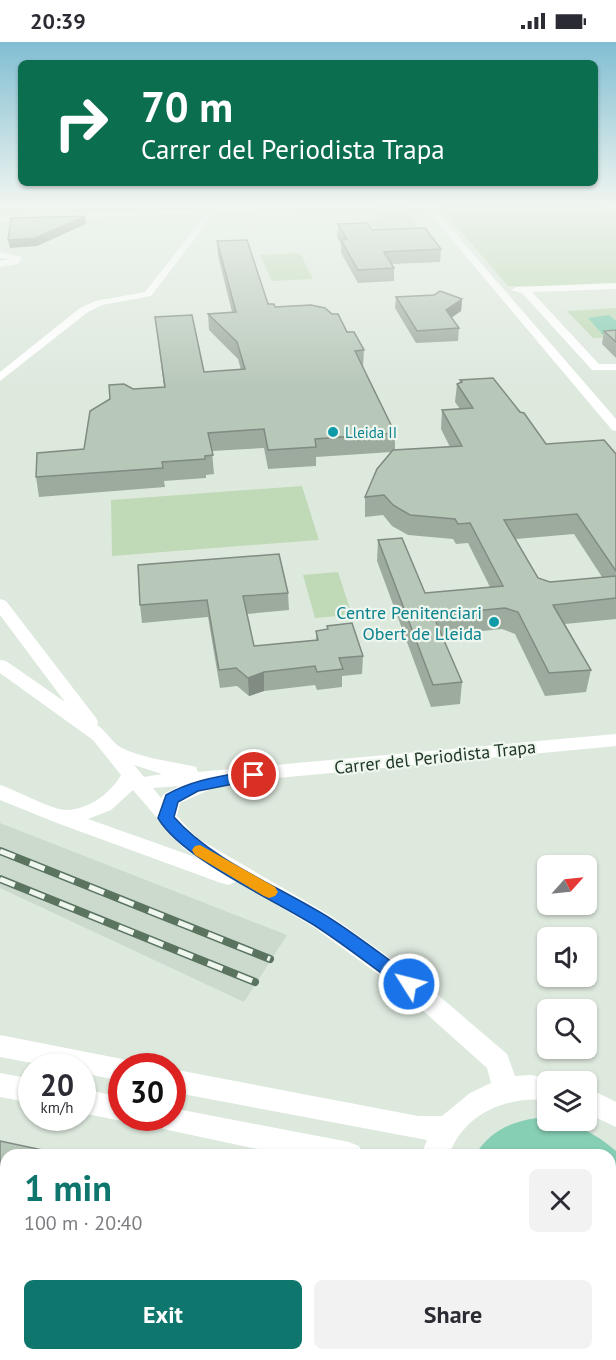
<!DOCTYPE html>
<meta charset="utf-8">
<style>
:root{--surface:#fff;--page:#f2f2f3;--text:#2b2b33;--muted:#7c7c81;--accent:#0f766e}
body{margin:0;font-family:"PT Sans",sans-serif;background:var(--page);color:var(--text);height:100vh;display:flex;flex-direction:column;font-size:22px;white-space:nowrap}
*{box-sizing:border-box;margin:0}
p{font-size:20px;color:var(--muted)}
.icon{flex:none;width:33px;height:33px;fill:none;stroke:currentColor;stroke-width:2;stroke-linecap:round;stroke-linejoin:round}
.map{position:relative;flex:1;overflow:hidden}
.drawer{position:absolute;left:0px;top:1107px;width:616px;height:212px;display:flex;flex-direction:column;background:var(--surface);border-radius:18px 18px 0 0;box-shadow:0 2px 4px #0004}
.drawer>*{flex:none}
.banner{position:absolute;left:18px;top:18px;width:580px;height:126px;border-radius:9px;box-shadow:0 2px 4px #0004;background:#0b6e4f;color:#fff;overflow:hidden}
.needle{width:39px;rotate:63deg}
.fabs{position:absolute;left:537px;top:813px;display:grid;gap:12px}
.fabs a{display:grid;place-items:center;width:60px;height:60px;border-radius:9px;background:var(--surface);box-shadow:0 2px 4px #0004;font-size:30px}
.speed{position:absolute;left:18px;top:1011px;display:flex;gap:12px;font-size:30px;font-weight:700;text-align:center}
.speed>*{display:grid;place-content:center;width:78px;height:78px;border-radius:50%;background:var(--surface);box-shadow:0 2px 4px #0004;line-height:1}
.speed small{font-size:15px;font-weight:400}
.speed .limit{border:9px solid #d22;background:#fff;color:#111}
.pin{position:absolute;display:grid;place-items:center;width:51px;height:51px;color:#fff;margin:-26px;border:3px solid #fff;border-radius:50%;box-shadow:0 2px 6px #0007}
.me{position:absolute;width:66px;margin:-33px;rotate:306deg;stroke-linejoin:round;filter:drop-shadow(0 0 4px #0008)}
.turn{display:flex;align-items:center;gap:21px;height:126px;padding:0 24px;font-size:27px}
.turn .icon{width:78px;height:78px;stroke-width:2.5}
.turn b{display:block;font-size:42px;line-height:51px}
.round{display:grid;place-items:center;flex:none;width:63px;height:63px;border-radius:9px;background:var(--page)}
.summary{display:flex;align-items:center;justify-content:space-between;height:102px;padding:0 24px}
h1{font-size:36px;font-weight:700;line-height:45px;color:var(--accent)}
.button{display:flex;gap:12px;margin-top:auto;padding:12px 24px}
.button a{flex:1;height:69px;border-radius:9px;background:var(--accent);color:#fff;font-size:24px;font-weight:700;line-height:69px;text-align:center}
.button a+a{background:var(--page);color:var(--text)}
.status{display:flex;justify-content:space-between;align-items:center;height:42px;padding:0 30px;background:var(--surface);direction:ltr}
.status svg{height:16px;fill:currentColor}
.map>svg:first-child{display:block}
.built{fill:#ccd9cd}
.green{fill:#c0dab7}
.water{fill:#86ceb4}
.lines{fill:none;stroke-linecap:round;stroke-linejoin:round}
.minor{fill:#fff;fill-rule:evenodd}
.rail-casing{stroke:#5a7460;stroke-width:8}
.rail{stroke:#eef6ee;stroke-width:5;stroke-dasharray:16;stroke-linecap:butt}
.wall{fill:#9dab9e;fill-rule:evenodd}
.shaded-wall{fill:#808b81}
.building{fill:#b7c7b8;stroke:#808b81;stroke-width:1.5}
.route{fill:#1a73e8;stroke:#114b97;stroke-width:1.5}
.slow{fill:#f59e0b}
.culture-dot{fill:#0f9aa8;stroke:#eef6ee;stroke-width:2}
.labels{text-anchor:middle;dominant-baseline:central;stroke-width:4.5;stroke-linejoin:round;paint-order:stroke}
.far-culture-label{font-size:15px;fill:#0d838f;stroke:#eef6ee;text-anchor:start}
.culture-label{font-size:18px;fill:#0d838f;stroke:#eef6ee;text-anchor:end}
.street-label{font-size:18px;fill:#203825;stroke:#eef6ee}
</style>
<div class="status"><b>20:39</b><svg viewBox="0 0 49 12"><path d="M0 12V9h3v3zM5 12V6h3v6zM10 12V3h3v9zM15 12V0h3v12zM26 1h20v11H26zM47 4h2v5h-2z"/></svg></div>
<div class="map">
<svg width="616" height="1318" viewBox="0 0 616 1318">
<rect width="100%" height="100%" fill="#dee9de"/>
<path class="built" d="M0,781L287,893L244,960L0,846Z"/>
<g class="green">
<path d="M481,161H601L616,172V241L545,245L508,244L438,163Z"/>
<path d="M403,164L424,191L394,189L365,184L379,177L374,173L365,170L303,172L306,169Z"/>
<path d="M300,211L313,237L272,239L260,213Z"/>
<path d="M616,266V295L593,296L567,269Z"/>
<path d="M302,444L319,498L112,514L111,458Z"/>
<path d="M338,530L352,573L315,576L303,533Z"/>
<path d="M611,1147L616,1148V1237L611,1241Z"/>
</g>
<g class="water">
<path d="M609,273L616,279V292L603,293L588,276Z"/>
<path d="M537,1076C567,1078 592,1088 616,1109V1148L611,1147L610,1113H475C490,1089 510,1080 537,1076Z"/>
</g>
<g class="lines">
<g class="minor">
<path d="M323,161H378L374,163L215,170L151,254L102,263L88,270L0,339V330L80,266L95,259L145,250L207,171L0,179V175Z"/>
<path d="M421,161H429L616,377V389L612,388Z"/>
<path d="M0,210L22,215L18,222L0,225V219L12,217L0,216Z"/>
<path d="M616,241V247L532,250L599,322H616V328H592L522,251L511,248L516,245Z"/>
<path d="M0,557L6,559L96,676L98,680L97,683C105,688 110,697 117,703C134,715 175,720 196,725L198,730L616,692V704L214,742L211,747L180,761L177,774L197,796L331,874L417,935L507,1012L515,1034L531,1033L557,1038L558,1040H548V1058C506,1054 464,1071 449,1113H421L427,1098L172,1050V1027L418,1074H442L470,1051L491,1041L487,1026L401,949L315,886L237,839L229,843L221,841L57,781L0,758V743C16,748 54,769 67,768C89,767 110,752 121,733L93,698L0,631V618L6,619L65,660L0,573ZM134,723L162,732L144,735ZM179,744L164,752L161,756L153,746ZM133,748L183,806L198,816L88,777L111,768Z"/>
<path d="M0,993L122,1017L131,1020L133,1024H122V1039L82,1031V1024H48L0,1015Z"/>
<path d="M0,1031L32,1037V1061L0,1055Z"/>
<path d="M586,1045L616,1060V1085L586,1071Z"/>
<path d="M82,1047L122,1055V1076H131L122,1079L82,1071Z"/>
<path d="M172,1066L349,1100L359,1104L363,1113H285L154,1085L150,1076H172Z"/>
<path d="M616,1265V1295L610,1297V1267Z"/>
<rect x="504" y="1312" width="32" height="6"/>
<path d="M564,1312H596L597,1318H565Z"/>
</g>
<defs>
<g id="rail">
<path d="M0,809L270,917"/>
<path d="M0,837L255,940"/>
</g>
</defs>
<use href="#rail" class="rail-casing"/>
<use href="#rail" class="rail"/>
</g>
<g class="wall">
<path d="M150,161H176L177,163L150,164Z"/>
<path d="M338,182L372,188L441,207L440,220L392,222L394,226V239L358,241L341,211V202L337,195Z"/>
<path d="M217,199L268,262L347,290L364,308L363,325L395,391V408L450,405L441,387L442,368L460,367L455,360L457,342L460,340V338L520,370L546,402L616,412V577L565,582L591,628L586,650L545,654L515,592L502,587L442,593L462,640L460,662L431,665L377,519L378,498L425,551L490,545L468,501L456,502L453,497L408,493L392,484L383,473L365,475V455L392,410L316,415V424L268,427L264,406L212,409L214,432L206,433V436L164,439L165,445L39,455L36,435L84,407L133,347L164,345L155,275L204,330L241,328L238,317L209,288L208,272L232,270L218,214ZM574,492L602,535L550,540L538,536L516,497Z"/>
<path d="M396,255L462,257L461,269L451,276L459,286L458,299L416,301L395,266Z"/>
<path d="M616,288V316L602,302L604,289Z"/>
<path d="M288,551L289,568L247,572L254,604L316,598V589L327,588V584L363,614L362,632L342,634V645L317,648L315,643L264,649L249,654L237,644L220,646L208,575L142,581L140,563Z"/>
<path d="M6,1312H271L270,1318H0Z"/>
</g>
<g class="shaded-wall">
<path d="M85,174L86,182L37,204L10,206L8,198Z"/>
<path d="M462,257L461,269L445,280L446,268Z"/>
<path d="M264,630V649L249,654L248,636Z"/>
<path d="M264,1312H271L270,1318H264Z"/>
</g>
<g class="building">
<path d="M85,174L36,196L8,198L11,176Z"/>
<path d="M367,181L372,188L425,186L441,207L384,210L394,226L358,228L341,198L347,197L338,182Z"/>
<path d="M247,198L268,262H274L275,265L311,263L325,266L332,272H338L347,290H354L364,308L355,309L395,391L315,397L316,405L268,408L264,387L208,391L213,413L205,414V417L162,420L163,426L36,435L37,411L84,407L90,369L110,357L109,343L124,342L133,347L165,345L155,275L192,273L204,330L245,327L237,300L208,272L236,270L217,199Z"/>
<path d="M440,249L462,257L446,268L459,286L417,289L396,255L434,253Z"/>
<path d="M616,288V300L604,289Z"/>
<path d="M493,336L520,370L524,371L546,402L604,398L616,412V529L577,472L504,478L538,536L550,540L616,534V556L553,563L591,628L549,631L518,570L505,566L433,573L462,640L433,643L378,498L402,496L425,551L503,544L470,481L458,482L455,477L410,473L393,463L384,453L365,455L377,427L393,408L462,404L442,368L473,366L457,342L462,340L460,338Z"/>
<path d="M279,512L288,551L243,554L254,604L318,598L316,589L328,587L327,584L352,581L363,614L339,616L343,627L317,630L315,624L264,630L248,636L236,626L219,628L207,558L140,563L138,523Z"/>
<path d="M0,1099L66,1113H6V1312H252L251,1318H0Z"/>
</g>
<linearGradient id="sky" x2="0" y2="1"><stop stop-color="#81bed3"/><stop offset="0.47" stop-color="#f0f5f0"/><stop offset="1" stop-color="#f0f5f0" stop-opacity="0"/></linearGradient>
<rect width="616" height="345" fill="url(#sky)"/>
<path class="route" d="M254,728L259,730L261,733L259,737L198,749L178,760L174,775C211,818 280,845 328,875C358,894 386,916 415,937L418,942L415,947L409,949L403,947C374,926 346,904 317,885C275,858 182,817 158,776L166,753C193,737 223,734 254,728Z"/>
<path class="slow" d="M200,803L275,845L278,850L275,854L269,856L264,854L195,813L192,808L195,804Z"/>
<g class="culture-dot">
<circle cx="333" cy="390" r="6"/>
<circle cx="494" cy="580" r="6"/>
</g>
<g class="labels">
<g class="far-culture-label">
<text x="345" y="390">Lleida II</text>
</g>
<g class="culture-label">
<text x="482" y="570">Centre Penitenciari<tspan x="482" dy="21">Obert de Lleida</tspan></text>
</g>
<g class="street-label">
<text transform="translate(435 715) rotate(-6)">Carrer del Periodista Trapa</text>
</g>
</g>
</svg>
<div class="fabs">
<a><svg class="needle" viewBox="-14 -14 28 28"><path d="M0-13l5 13h-10z" fill="#e53935"/><path d="M0 13l5-13h-10z" fill="#7c7c81"/></svg></a>
<a><svg class="icon" aria-label="sound" viewBox="0 0 24 24"><path d="M4 9h4l5-4v14l-5-4H4zM17 9q2 3 0 6"/></svg></a>
<a><svg class="icon" aria-label="search" viewBox="0 0 24 24"><circle cx="10" cy="10" r="6"/><path d="M15 15l6 6"/></svg></a>
<a><svg class="icon" aria-label="layers" viewBox="0 0 24 24"><path d="M12 4l9 5-9 5-9-5zM3 14l9 5 9-5"/></svg></a>
</div>
<div class="speed"><div>20<small>km/h</small></div><div class="limit">30</div></div>
<div class="pin" style="left:254px;top:733px;background:#d93025"><svg class="icon" aria-label="arrive" viewBox="0 0 24 24"><path d="M6 21V4h12l-3 4 3 4H6"/></svg></div>
<svg class="me" style="left:409px;top:942px" viewBox="-20 -20 40 40"><circle r="17" fill="#1a73e8" stroke="#fff" stroke-width="3"/><path d="M0-11L8 9 0 5-8 9z" fill="#fff"/></svg>
<div class="banner">
<div class="turn"><svg class="icon" aria-label="right" viewBox="0 0 24 24"><path d="M7 20v-9h11M14 6l5 5-5 5"/></svg><div><b>70 m</b>Carrer del Periodista Trapa</div></div>
</div>
<section class="drawer">
<div class="summary"><div><h1>1 min</h1><p>100 m · 20:40</p></div><a class="round"><svg class="icon" aria-label="close" viewBox="0 0 24 24"><path d="M6 6l12 12M18 6L6 18"/></svg></a></div>
<div class="button"><a>Exit</a><a>Share</a></div>
</section>
</div>
